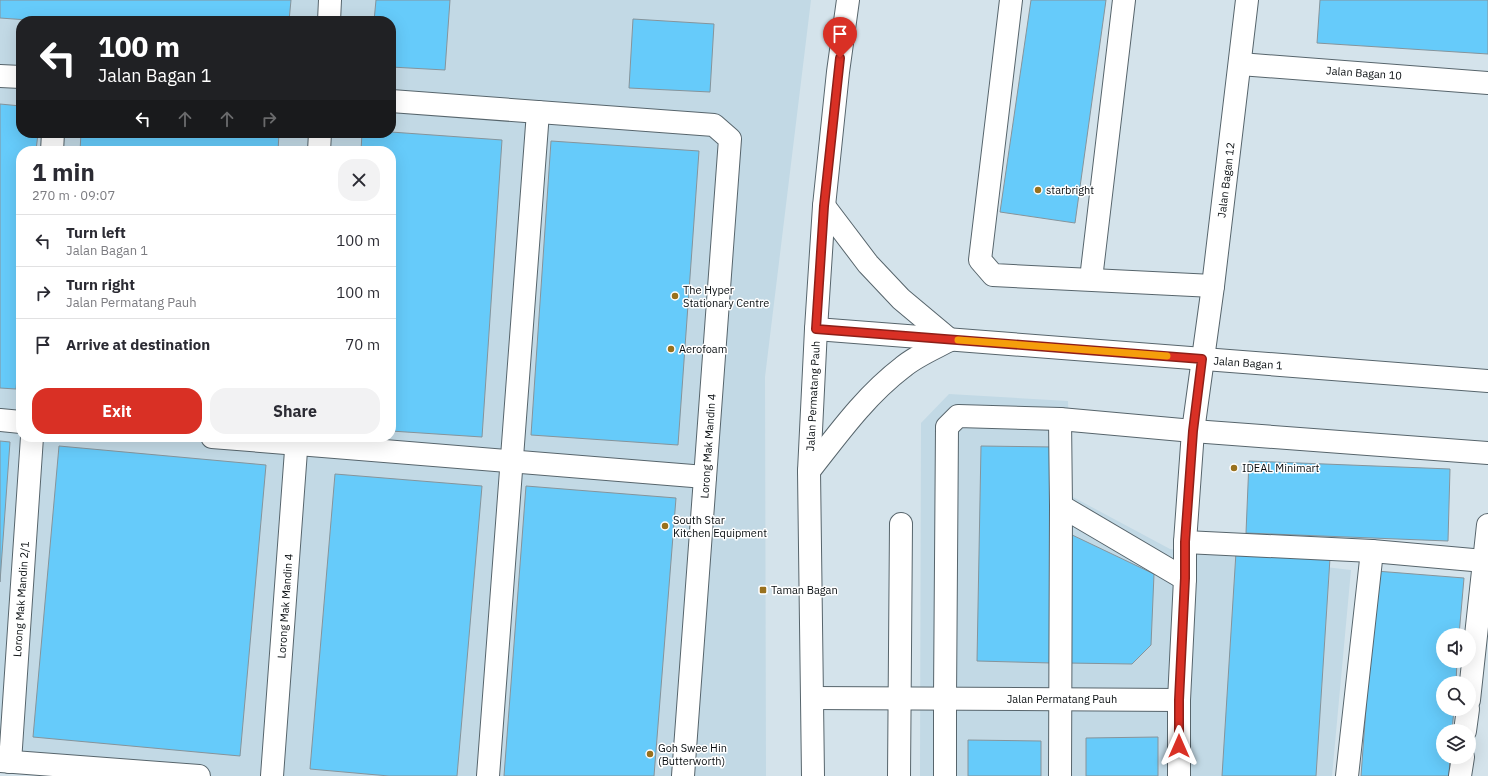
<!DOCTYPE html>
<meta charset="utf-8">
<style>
:root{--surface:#fff;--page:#f2f2f3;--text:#2b2b33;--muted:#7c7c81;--line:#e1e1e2;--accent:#d93025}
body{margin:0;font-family:"IBM Plex Sans",sans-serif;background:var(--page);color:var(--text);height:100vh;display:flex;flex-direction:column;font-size:15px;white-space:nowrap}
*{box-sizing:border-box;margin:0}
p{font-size:13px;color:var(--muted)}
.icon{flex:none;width:22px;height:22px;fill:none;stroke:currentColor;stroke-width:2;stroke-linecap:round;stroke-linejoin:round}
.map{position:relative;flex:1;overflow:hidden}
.panel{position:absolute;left:16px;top:146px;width:380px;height:296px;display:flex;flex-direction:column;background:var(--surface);border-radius:16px;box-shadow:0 4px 16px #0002}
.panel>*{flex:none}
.banner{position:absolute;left:16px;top:16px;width:380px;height:122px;border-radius:16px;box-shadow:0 4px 16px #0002;background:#202124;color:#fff;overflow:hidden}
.tools{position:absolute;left:1436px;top:628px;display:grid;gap:8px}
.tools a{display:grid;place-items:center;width:40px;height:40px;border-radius:50%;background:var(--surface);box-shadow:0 4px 16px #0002;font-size:20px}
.pin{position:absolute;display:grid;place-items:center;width:34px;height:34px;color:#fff;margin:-41px -17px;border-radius:50% 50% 50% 0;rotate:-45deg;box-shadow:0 0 4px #0007}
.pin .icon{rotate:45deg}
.me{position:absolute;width:44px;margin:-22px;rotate:0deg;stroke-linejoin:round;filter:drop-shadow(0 0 3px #0008)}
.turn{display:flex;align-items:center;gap:14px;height:84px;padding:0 16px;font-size:18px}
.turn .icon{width:52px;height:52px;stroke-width:2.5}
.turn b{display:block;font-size:28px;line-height:34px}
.lanes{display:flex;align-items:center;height:38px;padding:0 16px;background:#0003;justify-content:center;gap:20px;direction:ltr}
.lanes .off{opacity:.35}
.round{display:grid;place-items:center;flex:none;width:42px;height:42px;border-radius:16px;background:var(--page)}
.headline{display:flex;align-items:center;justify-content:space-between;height:68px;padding:0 16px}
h1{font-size:24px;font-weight:700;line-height:30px}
.button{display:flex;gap:8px;margin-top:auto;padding:8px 16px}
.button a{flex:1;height:46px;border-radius:16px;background:var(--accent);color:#fff;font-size:16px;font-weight:700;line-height:46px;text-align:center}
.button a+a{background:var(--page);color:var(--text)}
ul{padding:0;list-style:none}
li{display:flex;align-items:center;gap:12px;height:52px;padding:0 16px;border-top:1px solid var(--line)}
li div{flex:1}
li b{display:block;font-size:15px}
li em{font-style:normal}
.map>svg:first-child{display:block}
.built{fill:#c2d9e5;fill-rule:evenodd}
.building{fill:#66cbfa;stroke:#86949b}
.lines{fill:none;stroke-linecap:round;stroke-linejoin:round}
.minor-casing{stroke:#57656c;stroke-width:24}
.major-casing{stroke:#57656c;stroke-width:24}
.minor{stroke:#fff;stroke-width:22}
.major{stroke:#fff;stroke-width:22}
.route-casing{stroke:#8d1f18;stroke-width:10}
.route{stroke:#d93025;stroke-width:7}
.slow{stroke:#f59e0b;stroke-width:7}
.poi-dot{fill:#99711d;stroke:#fff;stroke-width:1.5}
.labels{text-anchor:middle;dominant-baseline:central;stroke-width:3;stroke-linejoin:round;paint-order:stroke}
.street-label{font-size:11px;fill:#080d10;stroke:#fff}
.poi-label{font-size:11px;fill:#080d10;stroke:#fff;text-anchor:start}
</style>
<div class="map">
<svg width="1488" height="776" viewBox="0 0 1488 776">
<rect width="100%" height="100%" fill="#d4e3eb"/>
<g class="built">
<path d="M0,0H811L765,377L766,776H133L0,767ZM21,21H391V133H21ZM21,151H391V437H21Z"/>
<path d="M949,394L1068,401L1071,496L1170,549L1351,570L1332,776H920L921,423Z"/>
</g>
<g class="building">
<path d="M0,0H291L289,21H42L0,18Z"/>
<path d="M376,0H450L445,70L391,67V21H374Z"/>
<path d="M1031,0H1106L1075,223L1000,212Z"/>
<path d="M1320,0H1488V54L1317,43Z"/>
<path d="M633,19L714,24L710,92L629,88Z"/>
<path d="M0,104L21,106V133H38L36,151H21V332L16,389L0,388Z"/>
<path d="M391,132L502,140L482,437L391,431V151H361L362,133Z"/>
<path d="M81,133H279L278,151H80Z"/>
<path d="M551,141L699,151L678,445L531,435Z"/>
<path d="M0,441L10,442L0,582Z"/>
<path d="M59,446L266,465L240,756L33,737Z"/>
<path d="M981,446L1054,447L1051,663L977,661Z"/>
<path d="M1249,461L1450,469L1448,541L1246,533Z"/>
<path d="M335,474L482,486L457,776H389L310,769Z"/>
<path d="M526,486L676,498L654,776H504Z"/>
<path d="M1068,533L1154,574L1151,645L1132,664L1067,663Z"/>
<path d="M1236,552L1330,558L1316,776H1222Z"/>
<path d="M1376,571L1464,578L1459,635H1443V661H1457L1456,683H1443V709H1454L1452,731H1443V757H1450L1449,776H1361Z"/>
<path d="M1158,737V776H1086V738Z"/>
<path d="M968,740L1041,741V776H968Z"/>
</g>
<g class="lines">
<defs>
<g id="minor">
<path d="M1011,0L980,260L993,275L1213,286"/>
<path d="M329,21L330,0"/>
<path d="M1240,64L1488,83"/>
<path d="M0,76L21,77"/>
<path d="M391,101L714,125L730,139L683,776"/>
<path d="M52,151L53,133"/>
<path d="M319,151L320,133"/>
<path d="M1091,279L1124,0"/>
<path d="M816,329L1488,381"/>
<path d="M0,420L21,422"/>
<path d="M212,437L705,477"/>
<path d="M1061,506L1185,579"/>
<path d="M1185,542L1372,551L1484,561"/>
<path d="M812,698L1179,700"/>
<path d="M1469,700L1488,525"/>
<path d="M1465,731L1468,709"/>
<path d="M0,761L199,776"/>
<path d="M10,762L32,437"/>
<path d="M272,776L297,437"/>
<path d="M488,776L538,112"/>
<path d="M899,776L901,524"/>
<path d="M945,776V698L947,427L958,416L1060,419L1193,431L1488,453"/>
<path d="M1060,776L1061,506L1060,419"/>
<path d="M1179,776V700L1185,579V542L1193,431L1213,286L1247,0"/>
<path d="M1347,776L1372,551"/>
<path d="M1460,776L1463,757"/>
</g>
<g id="major">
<path d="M809,471C838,434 865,396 903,367C916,356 935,348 950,340L901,299L868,264L824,206"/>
<path d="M813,776L809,471L816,329L824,206L838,72L848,0"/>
</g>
</defs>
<use href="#minor" class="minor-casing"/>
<use href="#major" class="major-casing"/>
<use href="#minor" class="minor"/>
<use href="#major" class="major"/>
</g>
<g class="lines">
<defs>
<path id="route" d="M840,58L824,206L816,329L1202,359L1193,431L1185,542V578L1179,700V746"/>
</defs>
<use href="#route" class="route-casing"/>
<use href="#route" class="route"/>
<path class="slow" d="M958,340L1167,356"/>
</g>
<g class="poi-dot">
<circle cx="1038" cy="190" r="4"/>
<circle cx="675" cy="296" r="4"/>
<circle cx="671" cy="349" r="4"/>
<circle cx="1234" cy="468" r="4"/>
<circle cx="665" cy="526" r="4"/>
<rect x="759" y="586" width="8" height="8" rx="2"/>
<circle cx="650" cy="754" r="4"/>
</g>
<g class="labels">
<g class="street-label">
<text transform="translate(1364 73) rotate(4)">Jalan Bagan 10</text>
<text transform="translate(1226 180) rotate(-83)">Jalan Bagan 12</text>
<text transform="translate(1248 363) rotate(4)">Jalan Bagan 1</text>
<text transform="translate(813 396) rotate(-87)">Jalan Permatang Pauh</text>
<text transform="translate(708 446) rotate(-86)">Lorong Mak Mandin 4</text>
<text transform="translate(21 599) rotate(-86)">Lorong Mak Mandin 2/1</text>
<text transform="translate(285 606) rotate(-86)">Lorong Mak Mandin 4</text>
<text x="1062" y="699">Jalan Permatang Pauh</text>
</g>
<g class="poi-label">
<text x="1046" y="190">starbright</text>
<text x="683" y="290">The Hyper<tspan x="683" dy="13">Stationary Centre</tspan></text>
<text x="679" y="349">Aerofoam</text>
<text x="1242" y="468">IDEAL Minimart</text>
<text x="673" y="520">South Star<tspan x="673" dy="13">Kitchen Equipment</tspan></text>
<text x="771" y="590">Taman Bagan</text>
<text x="658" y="748">Goh Swee Hin<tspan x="658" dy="13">(Butterworth)</tspan></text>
</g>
</g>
</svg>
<div class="tools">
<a><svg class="icon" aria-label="sound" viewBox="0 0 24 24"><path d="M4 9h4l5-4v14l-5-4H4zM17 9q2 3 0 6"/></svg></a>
<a><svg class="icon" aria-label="search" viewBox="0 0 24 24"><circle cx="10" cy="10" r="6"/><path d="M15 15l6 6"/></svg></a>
<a><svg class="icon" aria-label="layers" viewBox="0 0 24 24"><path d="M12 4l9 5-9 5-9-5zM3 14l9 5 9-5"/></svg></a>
</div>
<div class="pin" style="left:840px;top:58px;background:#d93025"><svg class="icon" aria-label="arrive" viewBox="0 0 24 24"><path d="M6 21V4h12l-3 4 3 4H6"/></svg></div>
<svg class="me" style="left:1179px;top:746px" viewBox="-20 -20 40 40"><path d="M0-17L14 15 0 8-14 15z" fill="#d93025" stroke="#fff" stroke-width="4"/></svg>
<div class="banner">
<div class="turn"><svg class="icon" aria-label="left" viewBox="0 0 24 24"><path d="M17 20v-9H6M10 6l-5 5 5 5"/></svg><div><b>100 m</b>Jalan Bagan 1</div></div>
<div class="lanes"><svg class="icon" aria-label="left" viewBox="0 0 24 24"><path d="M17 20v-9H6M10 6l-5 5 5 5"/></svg><svg class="icon off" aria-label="ahead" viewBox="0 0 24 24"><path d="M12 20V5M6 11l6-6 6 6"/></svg><svg class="icon off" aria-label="ahead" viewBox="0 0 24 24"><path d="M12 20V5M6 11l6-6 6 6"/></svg><svg class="icon off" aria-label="right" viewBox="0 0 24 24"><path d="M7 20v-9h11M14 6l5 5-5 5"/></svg></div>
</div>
<section class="panel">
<div class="headline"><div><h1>1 min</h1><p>270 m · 09:07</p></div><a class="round"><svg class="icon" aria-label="close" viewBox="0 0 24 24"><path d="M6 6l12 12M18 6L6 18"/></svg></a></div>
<ul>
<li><svg class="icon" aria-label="left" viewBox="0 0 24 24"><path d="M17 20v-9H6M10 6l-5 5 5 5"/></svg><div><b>Turn left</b><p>Jalan Bagan 1</p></div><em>100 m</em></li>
<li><svg class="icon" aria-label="right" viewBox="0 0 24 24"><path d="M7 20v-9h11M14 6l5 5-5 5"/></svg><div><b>Turn right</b><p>Jalan Permatang Pauh</p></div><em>100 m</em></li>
<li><svg class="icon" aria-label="arrive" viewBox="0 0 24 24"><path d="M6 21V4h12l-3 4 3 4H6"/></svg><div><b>Arrive at destination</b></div><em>70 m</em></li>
</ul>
<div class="button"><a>Exit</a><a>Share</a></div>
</section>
</div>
